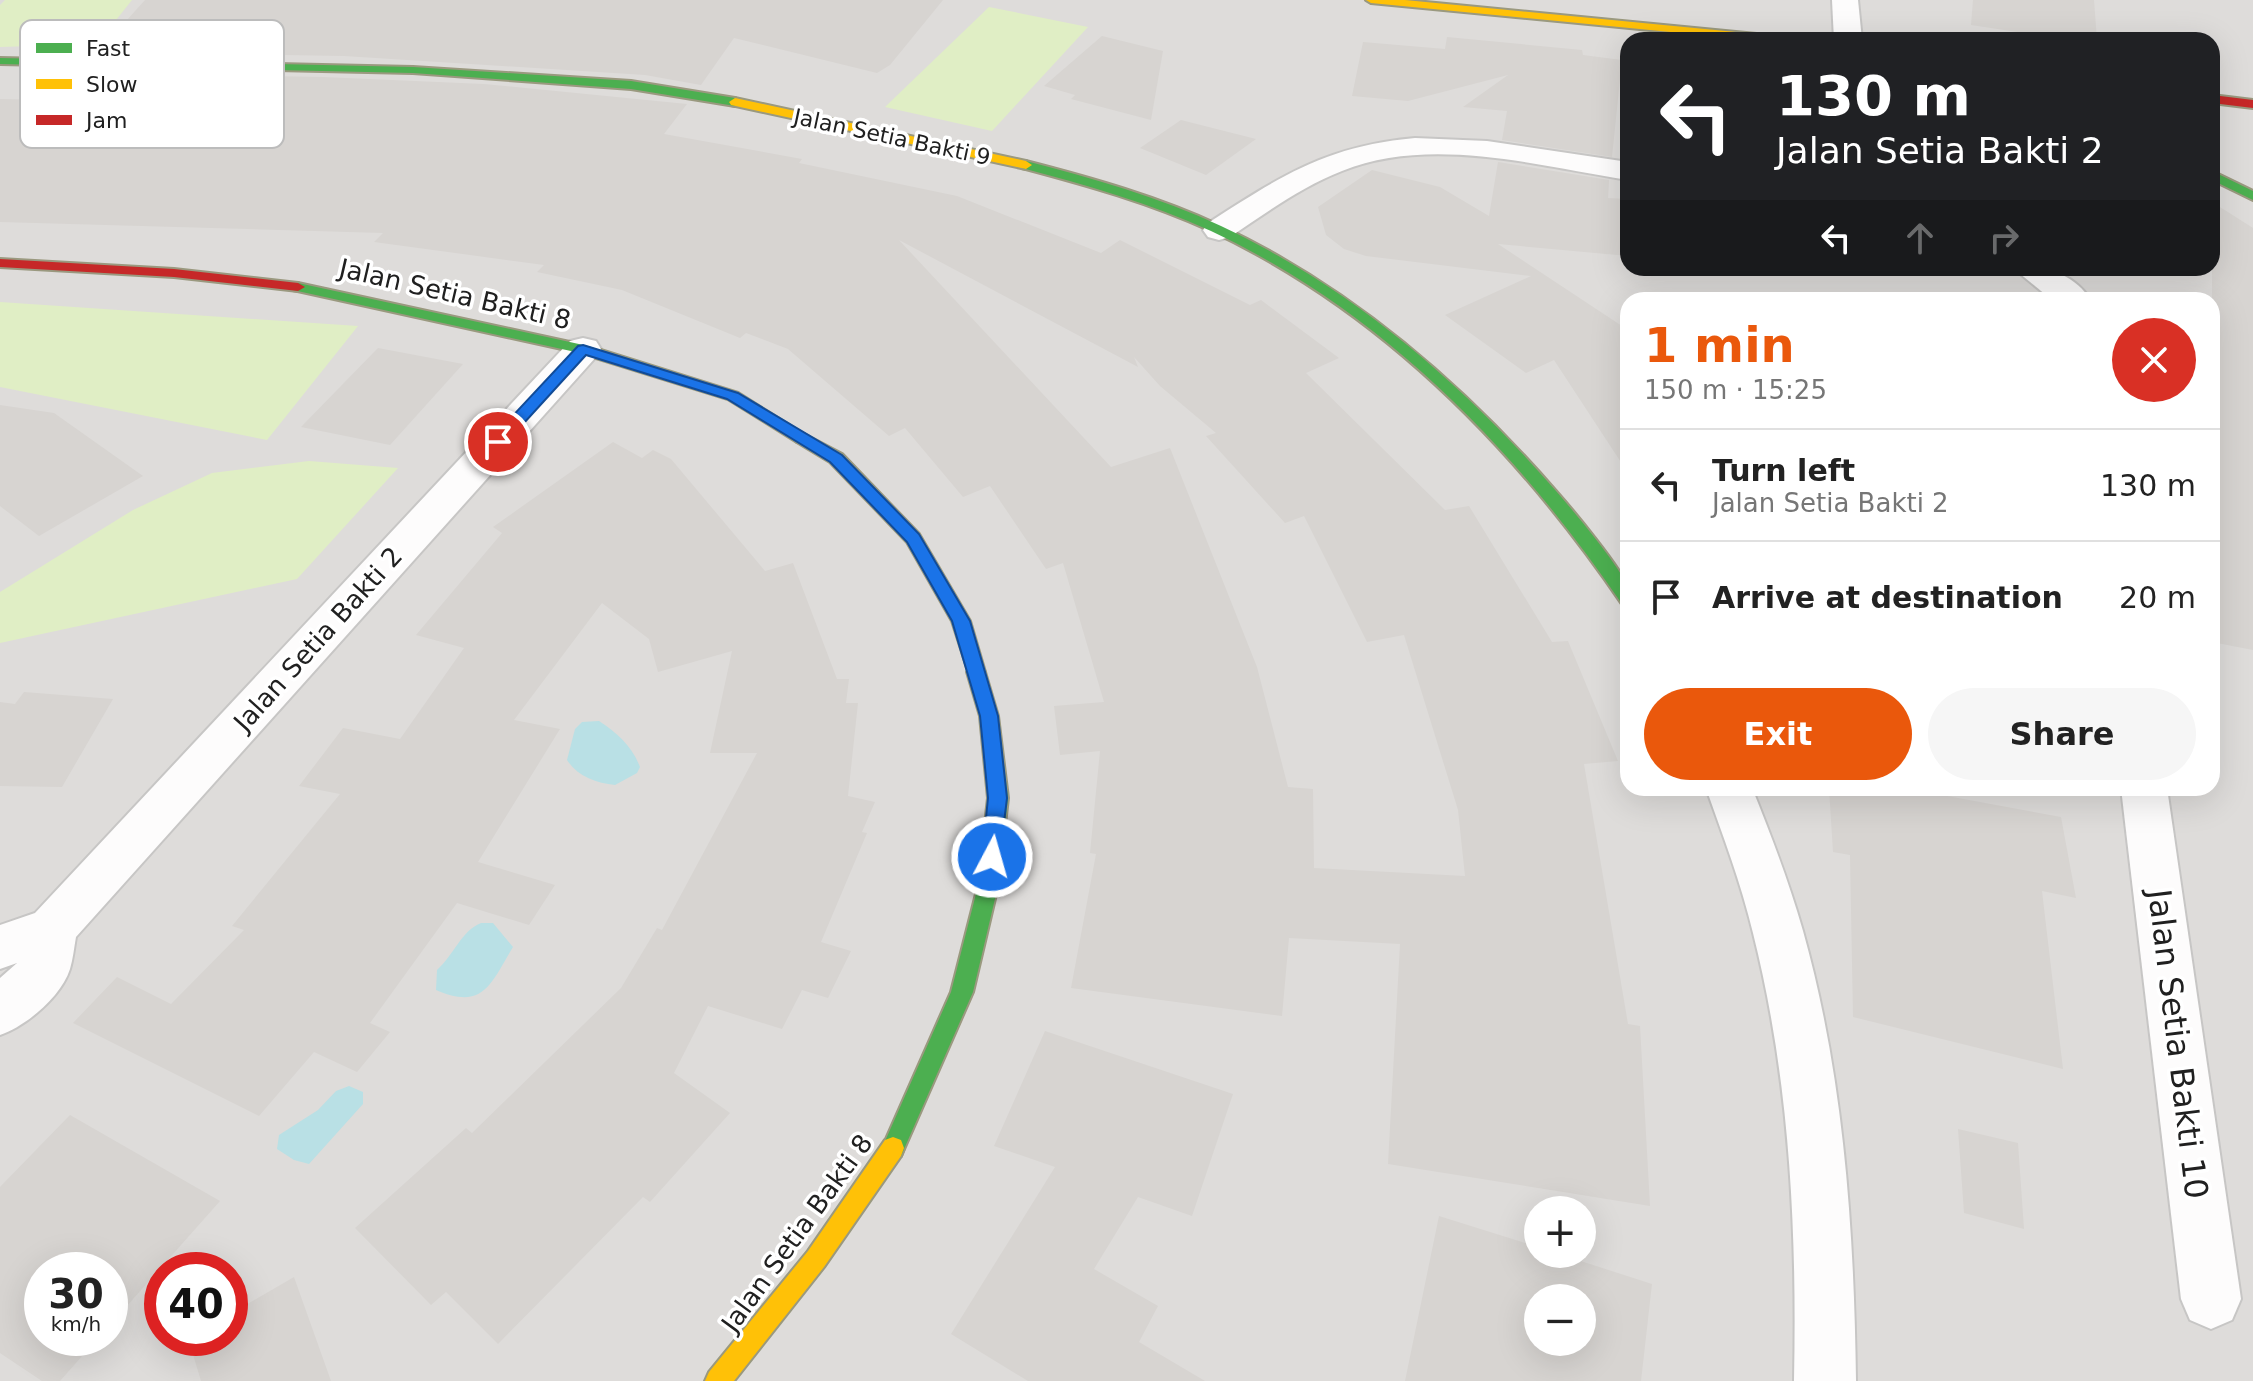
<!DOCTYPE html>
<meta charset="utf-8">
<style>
:root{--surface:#fff;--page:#f6f6f6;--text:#222;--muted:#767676;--line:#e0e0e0;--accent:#ea580c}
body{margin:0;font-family:"DejaVu Sans",sans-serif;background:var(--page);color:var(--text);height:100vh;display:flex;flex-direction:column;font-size:30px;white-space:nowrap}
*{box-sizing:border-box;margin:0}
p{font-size:26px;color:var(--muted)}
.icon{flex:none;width:44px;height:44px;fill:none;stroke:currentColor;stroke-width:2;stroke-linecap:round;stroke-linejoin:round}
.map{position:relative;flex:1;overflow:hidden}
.sheet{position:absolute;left:1620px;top:292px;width:600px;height:504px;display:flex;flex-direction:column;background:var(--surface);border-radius:24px;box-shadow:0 8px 32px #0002}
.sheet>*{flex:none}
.hud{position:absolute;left:1620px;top:32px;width:600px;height:244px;border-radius:24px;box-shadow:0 8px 32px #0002;background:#202124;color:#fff;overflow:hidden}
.tools{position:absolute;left:1524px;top:1196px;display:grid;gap:16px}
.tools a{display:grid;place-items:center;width:72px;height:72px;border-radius:50%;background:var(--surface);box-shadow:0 8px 32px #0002;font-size:40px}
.speed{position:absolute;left:24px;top:1252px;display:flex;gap:16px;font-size:40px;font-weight:700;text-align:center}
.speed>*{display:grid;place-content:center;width:104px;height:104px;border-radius:50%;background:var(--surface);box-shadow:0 8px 32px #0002;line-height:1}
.speed small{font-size:20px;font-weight:400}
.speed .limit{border:12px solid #d22;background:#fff;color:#111}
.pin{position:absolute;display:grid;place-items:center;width:68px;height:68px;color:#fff;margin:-34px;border:4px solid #fff;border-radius:50%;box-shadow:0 2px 8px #0007}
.me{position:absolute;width:88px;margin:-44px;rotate:6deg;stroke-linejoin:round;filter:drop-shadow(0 0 6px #0008)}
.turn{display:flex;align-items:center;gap:28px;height:168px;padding:0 24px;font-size:36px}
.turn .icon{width:104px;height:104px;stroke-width:2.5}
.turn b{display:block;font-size:56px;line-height:68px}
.lanes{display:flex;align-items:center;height:76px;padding:0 24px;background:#0003;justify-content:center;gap:40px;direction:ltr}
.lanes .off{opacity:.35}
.round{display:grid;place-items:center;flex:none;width:84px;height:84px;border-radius:42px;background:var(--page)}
.overview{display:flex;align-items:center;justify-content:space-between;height:136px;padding:0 24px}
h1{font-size:48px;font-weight:600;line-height:60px;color:var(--accent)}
.action{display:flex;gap:16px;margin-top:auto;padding:16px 24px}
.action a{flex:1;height:92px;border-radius:48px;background:var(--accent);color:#fff;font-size:32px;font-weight:600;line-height:92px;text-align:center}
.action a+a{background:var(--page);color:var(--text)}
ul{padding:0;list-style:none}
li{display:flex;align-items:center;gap:24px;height:112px;padding:0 24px;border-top:2px solid var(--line)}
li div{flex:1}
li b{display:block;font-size:30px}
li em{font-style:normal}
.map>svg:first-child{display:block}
.residential{fill:#dedcda;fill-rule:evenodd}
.grass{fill:#e0eec5}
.water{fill:#b9e0e5}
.building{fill:#d7d4d1;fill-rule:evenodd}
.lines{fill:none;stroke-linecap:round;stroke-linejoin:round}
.street-casing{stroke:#c7c6c5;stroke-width:4}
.fast-casing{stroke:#9a997f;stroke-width:4}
.slow-casing{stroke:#9a997f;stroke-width:4}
.jam-casing{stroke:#9a997f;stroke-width:4}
.street{fill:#fdfcfc;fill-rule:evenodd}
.fast{fill:#4caf50;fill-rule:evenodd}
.slow{fill:#ffc107;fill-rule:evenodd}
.jam{fill:#c62828;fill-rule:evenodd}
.route{fill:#1a73e8;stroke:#114b97;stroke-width:2}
.labels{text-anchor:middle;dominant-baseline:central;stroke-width:7;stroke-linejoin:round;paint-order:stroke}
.far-street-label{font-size:22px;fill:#202020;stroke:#fff}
.street-label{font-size:26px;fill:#202020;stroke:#fff}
.near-street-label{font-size:32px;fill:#202020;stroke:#fff}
.key{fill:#fff;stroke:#bcbcbc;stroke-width:2}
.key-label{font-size:22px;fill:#202020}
</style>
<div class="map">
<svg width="2253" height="1381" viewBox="0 0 2253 1381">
<rect width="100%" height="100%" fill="#efece9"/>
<path class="residential" d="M0,0H2253V1381H0ZM1628,40H2212V268H1628ZM1628,300H2212V788H1628ZM1538,1210H1582V1254H1538ZM42,1270H110V1338H42ZM162,1270H230V1338H162ZM1538,1298H1582V1342H1538Z"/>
<g class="grass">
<path d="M5,0H132L97,44L0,47V5Z"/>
<path d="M989,7L1088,27L992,131L885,107Z"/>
<path d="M0,302L358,326L267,440L0,387Z"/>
<path d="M309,461L398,468L297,579L0,643V592L133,510L212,473Z"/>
</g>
<g class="water">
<path d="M599,721C617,733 632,746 640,767L637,773L615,785C596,783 577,776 567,760L575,729L582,722Z"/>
<path d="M481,923H493L513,947C491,983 484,1011 436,990L437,970C454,955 461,931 481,923Z"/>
<path d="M349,1086L363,1092V1104L309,1164L294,1160L277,1149L279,1135L318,1110L336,1091Z"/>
</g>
<g class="building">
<path d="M145,0H943L890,65L877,73L734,38L701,85L645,75L344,56L98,52Z"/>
<path d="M1973,0H2094L2097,40H2071L1971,25Z"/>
<path d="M1102,36L1163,51L1151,120L1071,99L1075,95L1044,86Z"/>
<path d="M1447,37L1582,50L1583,55L1622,60L1612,157L1502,140L1507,111L1463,107L1508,75L1408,101L1352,96L1363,42L1445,49Z"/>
<path d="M78,73L323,77L484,84L687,104L664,134L802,159L799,163L957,196L1101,253L1120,240L1250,305L1261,300L1339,358L1306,373L1445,510L1469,506L1552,642L1568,641L1618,761L1584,764L1628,1024L1640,1026L1650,1206L1388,1164L1400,944L1289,938L1282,1016L1071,988L1096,854L1090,853L1100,751L1060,755L1054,706L1104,702L1063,563L1046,569L990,486L963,497L905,428L889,436L788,349L746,333L740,338L622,290L537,272L544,265L374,242L383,233L0,222V99L54,100ZM899,240L1138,367L1134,357L1160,386L1216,433L1206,436L1285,523L1304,516L1367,642L1404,635L1458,810L1465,876L1314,868L1313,789L1288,787L1257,667L1170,448L1111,467Z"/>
<path d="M1181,120L1256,139L1206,175L1140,148Z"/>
<path d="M1498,162L1609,180L1608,198L1628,199V256L1498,244L1628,330V473L1554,360L1526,373L1445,315L1531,276L1366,256L1344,249L1326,235L1318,207L1372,170L1440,187L1489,216Z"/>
<path d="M2212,202L2253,228V650L2212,642Z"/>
<path d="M378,348L463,364L390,445L301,427Z"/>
<path d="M0,405L54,413L143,476L39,536L0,506Z"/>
<path d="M613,442L642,458L653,450L671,459L765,571L793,563L837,679H849L846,703H858L848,796L875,802L862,832L867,833L821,942L851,951L828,998L802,990L782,1029L708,1006L674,1073L730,1113L650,1202L643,1197L498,1344L446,1292L431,1305L355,1228L466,1128L472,1133L621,988L657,928L662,930L757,753H710L732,651L658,672L649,639L602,603L514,720L560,729L478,862L555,885L529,925L457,903L370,1023L390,1032L357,1072L314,1052L259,1116L73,1023L117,977L171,1004L244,930L232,926L340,794L299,786L343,728L400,739L464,648L416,635L502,533L493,527Z"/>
<path d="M24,692L113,699L62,787L0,786V702L15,704Z"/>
<path d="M1829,788H1904L2061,817L2076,898L2042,891L2063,1069L1853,1017L1850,855L1833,852Z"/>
<path d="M1045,1031L1233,1094L1192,1216L1138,1197L1094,1269L1158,1306L1139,1342L1205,1381H1028L951,1334L1055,1167L994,1146Z"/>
<path d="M70,1115L220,1201L110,1325V1270H42V1338H98L60,1381H42L0,1353V1187Z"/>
<path d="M1958,1129L2018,1143L2024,1229L1964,1213Z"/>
<path d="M1439,1216L1538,1247V1254H1559L1652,1284L1641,1381H1405ZM1538,1298H1582V1342H1538Z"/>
<path d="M294,1277L331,1381H201L188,1338H230V1314Z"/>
</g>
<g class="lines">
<defs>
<g id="street">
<path d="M1832,0H1858L1862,40H1834Z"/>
<path d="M1415,138L1487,141L1628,162V180C1538,166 1430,135 1342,171C1301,187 1266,213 1230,237L1219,240L1208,237L1203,230L1208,223C1281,176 1326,146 1415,138Z"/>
<path d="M2013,268C2046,268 2070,270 2091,300H2052Z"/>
<path d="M583,338L596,341L601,349L596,357L76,937C74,948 73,959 70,969C61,997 26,1026 0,1035V978L17,963L0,969V925L35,913L570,341Z"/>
<path d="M1706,788H1752C1771,835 1789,882 1803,931C1844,1077 1854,1229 1856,1381H1794C1797,1230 1790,1080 1753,933C1741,883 1723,836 1706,788Z"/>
<path d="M2121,788H2167L2241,1299L2232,1320L2211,1329L2190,1320L2181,1299Z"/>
</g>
<g id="fast">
<path d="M0,58L413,67L631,81L735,98L741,102L735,106L631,89L413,73L0,64Z"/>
<path d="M1026,161C1092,178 1159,197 1221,226C1352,288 1461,382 1556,491C1571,508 1623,570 1628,588C1629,593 1628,601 1628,606L1622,604C1516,449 1383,312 1211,231C1150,203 1086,185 1022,168L1020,165Z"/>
<path d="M2212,171L2253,191V200L2212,180Z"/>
<path d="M298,283L588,346L738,393L810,438L802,443L797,442L728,399L580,353L293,290L291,287Z"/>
<path d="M976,665L985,672L998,716L1008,798L998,886L973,992L901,1156L893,1159L885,1156L882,1148L951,992L978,886L988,798L980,716L967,672Z"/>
</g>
<g id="slow">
<path d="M1366,0H1405L1788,37L1794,40H1753L1371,3Z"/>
<path d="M735,98L1026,161L1032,165L1026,169L731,105L729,102Z"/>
<path d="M802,433L842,454L919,534L970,621L985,672L982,677H970L952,621L907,542L830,462L797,442L794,438L797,434Z"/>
<path d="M893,1137L901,1140L904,1148L901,1156L824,1267L734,1381H705L709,1372L808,1251L885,1140Z"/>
</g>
<g id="jam">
<path d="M2212,95L2253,100V108L2212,103Z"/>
<path d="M0,259L174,269L298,283L305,287L298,291L174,277L0,267Z"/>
</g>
</defs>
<use href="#street" class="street-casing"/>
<use href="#fast" class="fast-casing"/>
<use href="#slow" class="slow-casing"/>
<use href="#jam" class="jam-casing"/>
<use href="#street" class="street"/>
<use href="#fast" class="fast"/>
<use href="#slow" class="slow"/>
<use href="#jam" class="jam"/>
</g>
<path class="route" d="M583,345L738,393L842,455L919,534L970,621L998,716L1007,798L999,863L992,865L985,863L982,857L988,798L980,716L952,621L907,542L830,462L727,399L586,355L504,445H492V438L578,346Z"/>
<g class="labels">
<g class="far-street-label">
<text transform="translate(892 137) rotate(12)">Jalan Setia Bakti 9</text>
</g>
<g class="street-label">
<text transform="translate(455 294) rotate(13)">Jalan Setia Bakti 8</text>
<text transform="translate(318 639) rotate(-48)">Jalan Setia Bakti 2</text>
<text transform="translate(797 1233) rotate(-54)">Jalan Setia Bakti 8</text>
</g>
<g class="near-street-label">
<text transform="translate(2178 1044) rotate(83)">Jalan Setia Bakti 10</text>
</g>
</g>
<rect x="20" y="20" width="264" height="128" rx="12" class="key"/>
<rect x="36" y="43" width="36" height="10" fill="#4caf50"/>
<rect x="36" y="79" width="36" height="10" fill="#ffc107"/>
<rect x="36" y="115" width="36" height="10" fill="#c62828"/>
<g class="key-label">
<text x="86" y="56">Fast</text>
<text x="86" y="92">Slow</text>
<text x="86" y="128">Jam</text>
</g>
</svg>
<div class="tools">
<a>+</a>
<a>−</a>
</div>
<div class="speed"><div>30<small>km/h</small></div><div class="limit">40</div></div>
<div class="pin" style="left:498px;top:442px;background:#d93025"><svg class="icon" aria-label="arrive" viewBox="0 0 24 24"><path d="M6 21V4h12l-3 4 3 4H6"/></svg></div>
<svg class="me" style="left:992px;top:857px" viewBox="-20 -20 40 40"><circle r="17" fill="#1a73e8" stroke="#fff" stroke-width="3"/><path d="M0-11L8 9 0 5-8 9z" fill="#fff"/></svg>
<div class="hud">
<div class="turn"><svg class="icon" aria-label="left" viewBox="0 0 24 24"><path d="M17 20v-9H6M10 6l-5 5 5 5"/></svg><div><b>130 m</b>Jalan Setia Bakti 2</div></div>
<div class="lanes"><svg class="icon" aria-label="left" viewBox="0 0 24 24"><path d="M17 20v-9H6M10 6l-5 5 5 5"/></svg><svg class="icon off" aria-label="ahead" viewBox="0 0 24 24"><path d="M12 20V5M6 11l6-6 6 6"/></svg><svg class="icon off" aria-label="right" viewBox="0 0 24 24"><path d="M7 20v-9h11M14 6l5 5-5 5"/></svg></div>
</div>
<section class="sheet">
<div class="overview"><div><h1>1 min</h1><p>150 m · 15:25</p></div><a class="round" style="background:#d93025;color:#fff"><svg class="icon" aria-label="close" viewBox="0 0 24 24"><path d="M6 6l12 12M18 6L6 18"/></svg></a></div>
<ul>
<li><svg class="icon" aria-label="left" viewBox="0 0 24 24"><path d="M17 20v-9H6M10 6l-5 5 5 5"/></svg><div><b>Turn left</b><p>Jalan Setia Bakti 2</p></div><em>130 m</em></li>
<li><svg class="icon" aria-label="arrive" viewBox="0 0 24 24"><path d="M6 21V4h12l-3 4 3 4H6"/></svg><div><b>Arrive at destination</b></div><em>20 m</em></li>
</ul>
<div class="action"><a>Exit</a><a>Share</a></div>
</section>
</div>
